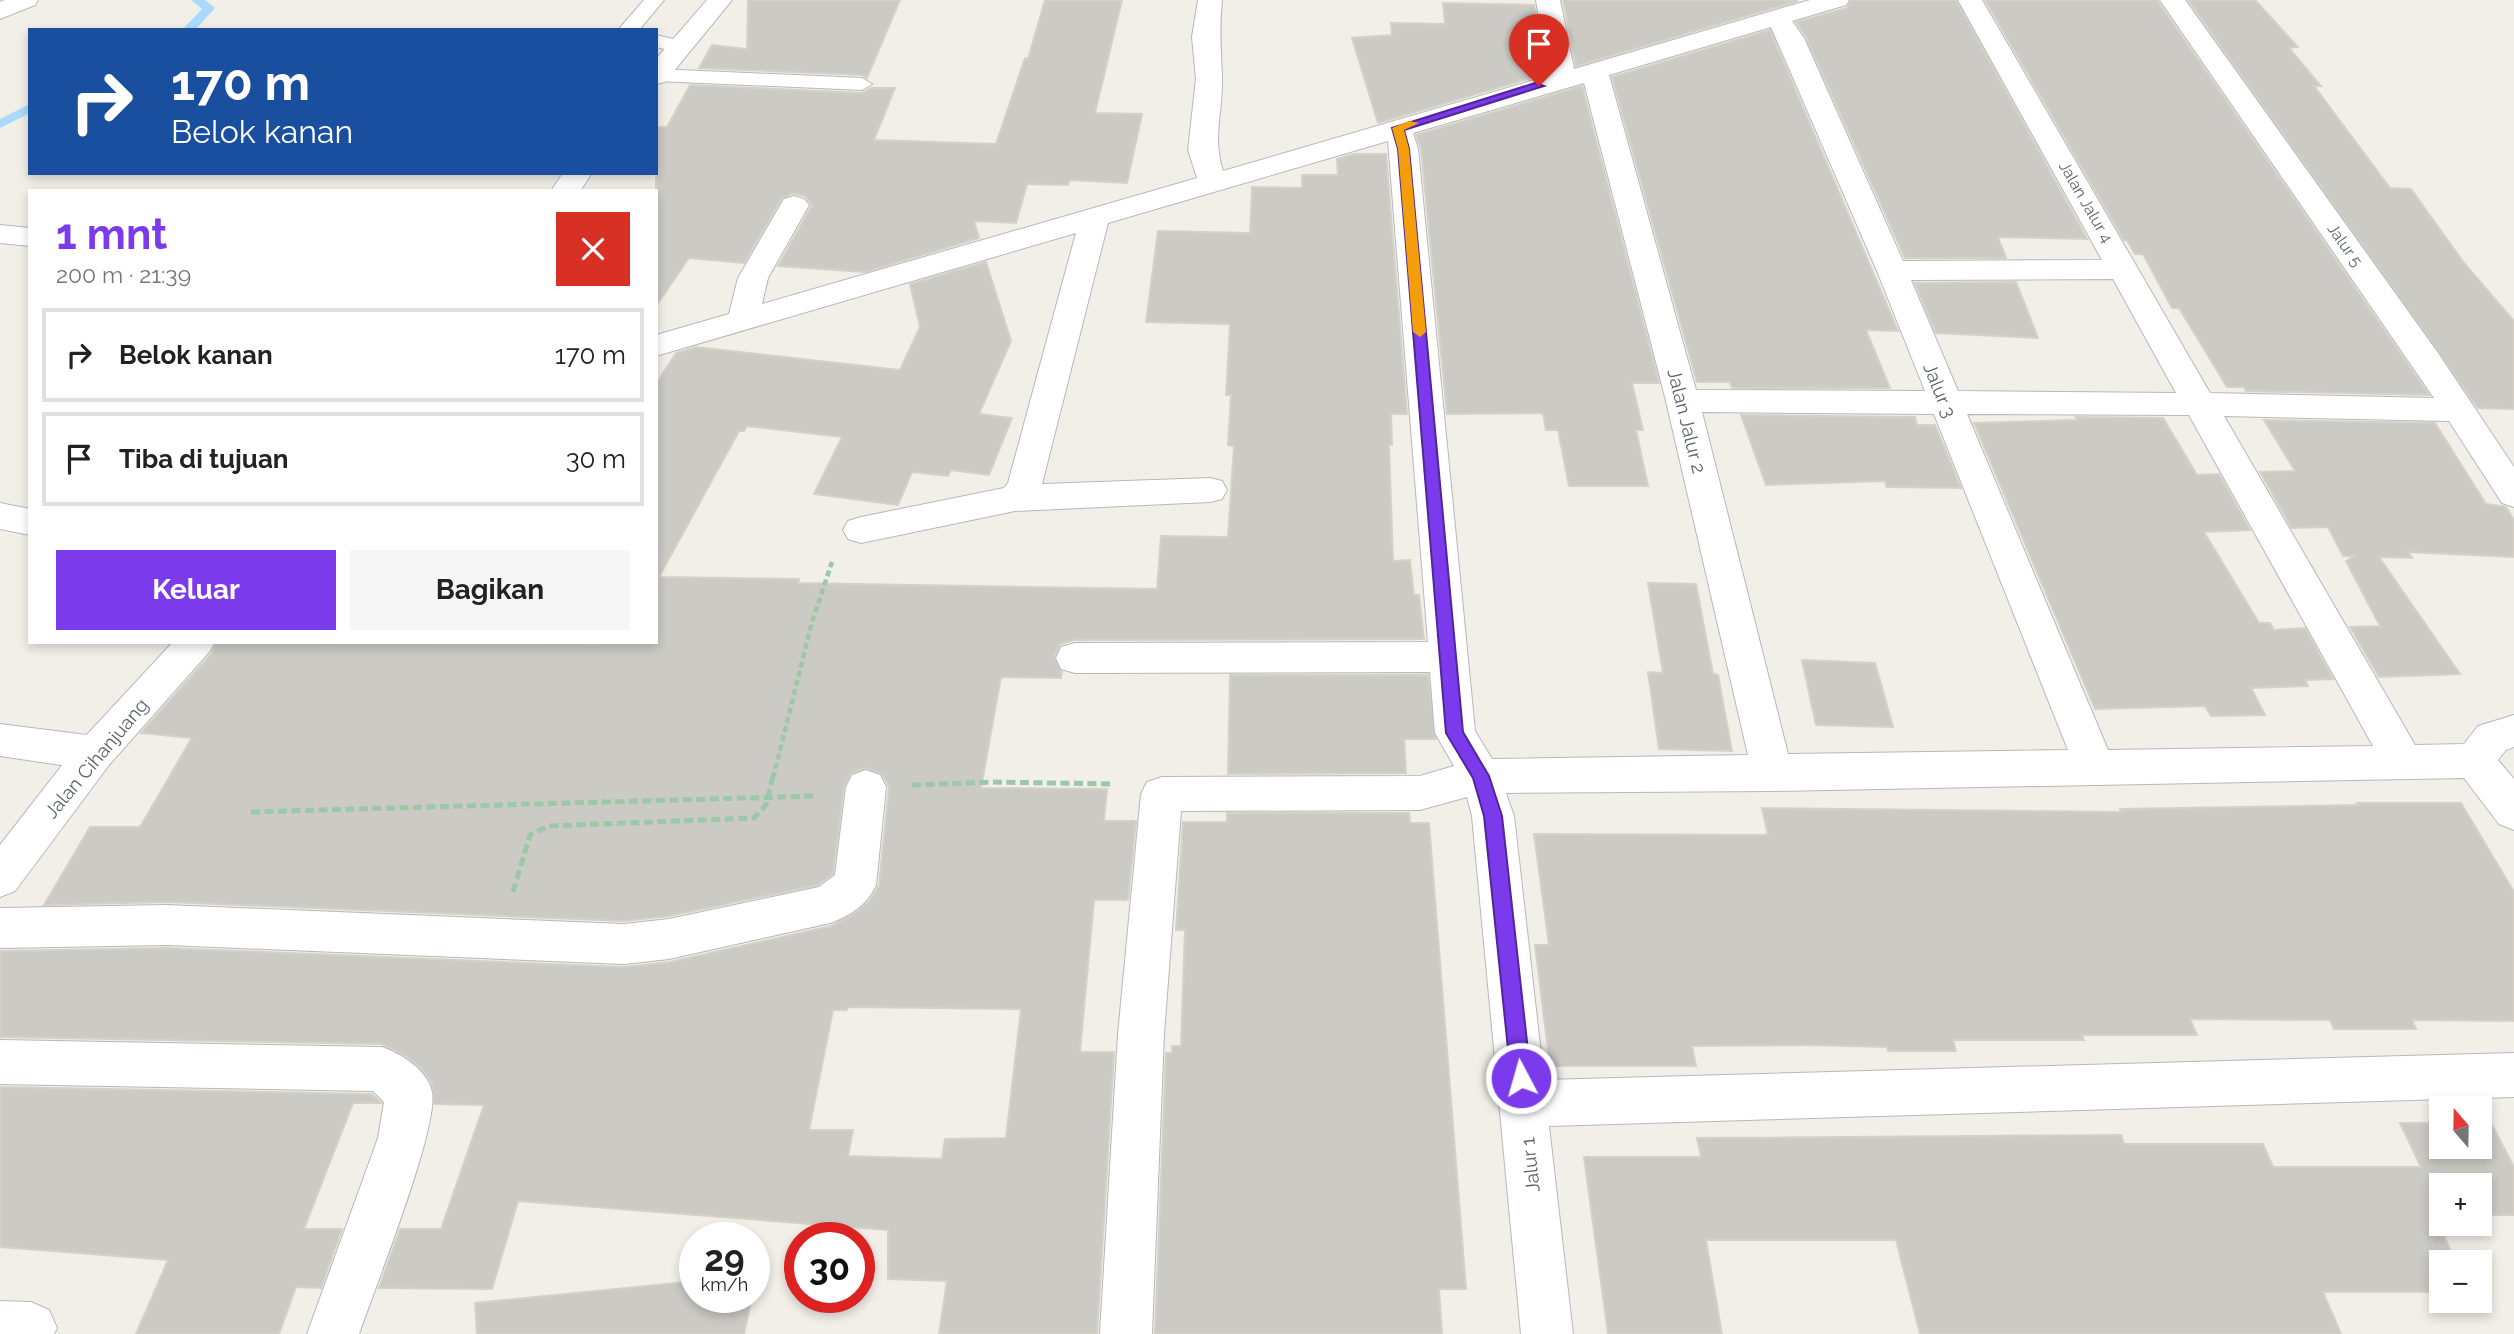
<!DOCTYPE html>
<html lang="id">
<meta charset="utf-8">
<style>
:root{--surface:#fff;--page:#f6f6f6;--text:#222;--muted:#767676;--line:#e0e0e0;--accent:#7c3aed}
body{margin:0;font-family:Raleway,sans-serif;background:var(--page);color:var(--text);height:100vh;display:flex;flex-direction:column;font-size:26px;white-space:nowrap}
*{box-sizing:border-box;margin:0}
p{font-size:23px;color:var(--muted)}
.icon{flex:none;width:38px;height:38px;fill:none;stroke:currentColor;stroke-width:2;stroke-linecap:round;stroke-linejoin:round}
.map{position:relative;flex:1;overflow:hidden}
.panel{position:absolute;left:28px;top:189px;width:630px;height:455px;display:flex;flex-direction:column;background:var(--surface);border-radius:0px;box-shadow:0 4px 10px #0003}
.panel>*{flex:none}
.banner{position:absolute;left:28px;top:28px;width:630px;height:147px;border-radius:0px;box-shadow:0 4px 10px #0003;background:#1a4fa0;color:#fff;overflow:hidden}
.needle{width:46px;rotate:340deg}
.tools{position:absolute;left:2429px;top:1096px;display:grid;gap:14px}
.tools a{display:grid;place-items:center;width:63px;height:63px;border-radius:0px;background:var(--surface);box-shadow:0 4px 10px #0003;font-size:35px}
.speed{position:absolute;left:679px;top:1222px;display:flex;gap:14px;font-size:35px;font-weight:700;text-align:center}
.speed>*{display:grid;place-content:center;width:91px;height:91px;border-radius:50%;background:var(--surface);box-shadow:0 4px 10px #0003;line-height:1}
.speed small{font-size:18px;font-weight:400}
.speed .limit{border:10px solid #d22;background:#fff;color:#111}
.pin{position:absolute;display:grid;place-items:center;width:60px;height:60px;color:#fff;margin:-72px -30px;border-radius:50% 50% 50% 0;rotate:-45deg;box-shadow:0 0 7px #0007}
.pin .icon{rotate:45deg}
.me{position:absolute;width:77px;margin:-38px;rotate:354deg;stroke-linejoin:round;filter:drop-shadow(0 0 5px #0008)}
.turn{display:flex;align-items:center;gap:24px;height:147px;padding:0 28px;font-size:32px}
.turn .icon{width:91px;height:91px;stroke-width:2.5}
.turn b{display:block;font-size:49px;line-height:60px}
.round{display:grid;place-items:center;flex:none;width:74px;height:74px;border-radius:0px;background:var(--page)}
.headline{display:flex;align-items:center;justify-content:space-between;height:119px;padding:0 28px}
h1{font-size:42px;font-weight:700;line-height:52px;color:var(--accent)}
.primary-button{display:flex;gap:14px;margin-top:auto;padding:14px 28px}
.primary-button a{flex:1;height:80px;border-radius:0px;background:var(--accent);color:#fff;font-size:28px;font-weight:700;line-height:80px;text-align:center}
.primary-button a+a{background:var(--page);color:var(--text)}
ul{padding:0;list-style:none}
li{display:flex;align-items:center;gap:21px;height:94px;margin:0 14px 10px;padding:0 14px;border:4px solid var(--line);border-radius:0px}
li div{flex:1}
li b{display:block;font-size:26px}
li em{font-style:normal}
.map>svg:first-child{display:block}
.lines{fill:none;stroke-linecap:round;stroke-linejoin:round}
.stream{fill:#aadaff;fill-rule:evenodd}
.building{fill:#cccac5;stroke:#d6d1c6;stroke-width:2;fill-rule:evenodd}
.service-casing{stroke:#b5b8bc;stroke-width:2}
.minor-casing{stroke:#b5b8bc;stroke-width:2}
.secondary-casing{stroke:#b6babf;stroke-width:2}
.path-far1{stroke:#9cc7a9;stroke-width:4.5;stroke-dasharray:6 3.5;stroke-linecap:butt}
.path{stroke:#9cc7a9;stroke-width:5;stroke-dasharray:9 4.5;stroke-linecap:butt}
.service{fill:#fff;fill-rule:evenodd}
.minor{fill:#fff;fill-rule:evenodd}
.secondary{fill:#fff;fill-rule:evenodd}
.route{fill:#7c3aed;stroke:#51269a;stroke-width:2}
.slow{fill:#f59e0b}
.labels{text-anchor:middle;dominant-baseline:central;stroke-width:5;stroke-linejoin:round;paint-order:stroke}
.far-street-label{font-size:16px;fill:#5f6368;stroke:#fff}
.street-label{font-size:19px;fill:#5f6368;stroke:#fff}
</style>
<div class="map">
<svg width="2514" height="1334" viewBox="0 0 2514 1334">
<rect width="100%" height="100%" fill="#f1efe8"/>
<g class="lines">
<g class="stream">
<path d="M191,0H205L215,8L195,30H182L202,9Z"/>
<path d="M30,104V113L0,128V119Z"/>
</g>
</g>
<g class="building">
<path d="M748,0H900L867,78L862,75L699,68L712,45L747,49Z"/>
<path d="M1045,0H1122L1095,113L1142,114L1127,183L1069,180L1068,185L1027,184L1016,223L974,221L979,238L865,272L778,266L812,205L805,196L793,193L782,198L744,263L689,258L656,306V127H667L690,85L862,93L871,88H895L874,140L996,144L1025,58L1028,59Z"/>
<path d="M1563,0H1775L1798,1L1576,66Z"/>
<path d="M1851,0H1956L2087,239L1998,237L2006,258H1905L1806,37L1796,22L1847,8Z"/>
<path d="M1985,0H2157L2429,395L2246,391L2244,387H2227L2179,308H2172L2143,254H2135L2127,240H2124Z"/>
<path d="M2188,0H2255L2298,47L2289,48L2321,86H2314L2390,188L2411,189L2464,263L2514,321V409L2478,408Z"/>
<path d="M1443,3L1534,5L1545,74L1378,123L1352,38L1392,35L1391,23L1445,24Z"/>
<path d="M1770,30L1898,331L1866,330L1890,388H1732L1730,382H1697L1612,77Z"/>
<path d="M1582,86L1659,383H1632L1643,430H1636L1648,486H1569L1558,430H1546L1543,413L1447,414L1421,149L1416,135Z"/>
<path d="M1354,154H1386L1407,414H1391L1392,445H1389L1393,561L1410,560L1414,595H1419L1424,639L1075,640L1060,644L1054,657L1062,672L1061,678L1001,677L981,788L1107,789L1104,821H1136L1128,900H1094L1080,1052H1114L1097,1334H939L947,1281L888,1279V1230L518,1201L492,1289L379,1288L400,1229H441L484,1105L434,1104L432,1083L421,1068L406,1056L382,1044L0,1037V951L167,948L624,967L670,962L831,926L852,915L870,900L879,885L889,787L882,774L867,768L851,773L844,786L833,874L818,885L669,916L624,921L167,902L44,905L90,827H140L192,738L141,733L211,654L217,642L602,645L603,642H656V384L676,353L696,347L900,370L920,327L910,284L986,262L1011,341L979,414L1012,418L989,475L951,470L948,476L912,472L898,505L814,494L842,437L747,426L744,431H739L659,577L799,579L798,583L1157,589L1161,536L1228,537L1234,446L1228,445L1231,395H1226L1230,324L1146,322L1158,231L1250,233L1252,187L1302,188V175H1338L1337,159ZM848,1007L1021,1009L1006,1138L945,1139L942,1159L848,1156L853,1130H809L833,1010H847Z"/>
<path d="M2016,282L2038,338L1936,333L1915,283Z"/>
<path d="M1741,415L1915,417L1917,425H1935L1961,488L1887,487L1885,481L1766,485Z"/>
<path d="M2076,417L2163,418L2197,475L2219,474L2250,530L2204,532L2259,623H2270L2274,630L2305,628L2333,679L2305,680L2308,686L2251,688L2265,715L2211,716L2205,706L2095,709L1974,423L2078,420Z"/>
<path d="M2264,420L2435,423L2486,504L2506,507L2514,520V557L2408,552L2412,558L2379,557L2460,674L2379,677L2350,627L2380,626L2346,561L2354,556H2343L2328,527L2292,528L2260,472L2295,471Z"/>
<path d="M1648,583L1696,584L1713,674L1718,675L1732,751L1659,749L1648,672L1663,673Z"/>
<path d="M1802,660L1875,663L1893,727L1816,725Z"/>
<path d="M1230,675H1428L1436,739H1404L1406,773L1228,774Z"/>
<path d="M2357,803H2461L2514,892V1021L2412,1020L2416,1029H2334L2330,1020L2190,1019L2197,1035H2082L2084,1040H1953L1956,1051H1888L1887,1047L1810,1045L1692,1046L1696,1066H1550L1535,945H1549L1534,834L1768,835L1762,808L2121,812L2120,809L2359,805Z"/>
<path d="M1227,813H1409L1410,823H1429L1466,1289H1439L1442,1334H1155L1166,1053H1172V1046H1181L1185,930H1176L1183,822H1227Z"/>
<path d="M0,1087L372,1094L381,1103H353L304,1229H342L321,1288L296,1287L279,1334H136L168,1260L0,1247Z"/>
<path d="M2400,1123H2441V1146H2480V1123H2491L2514,1167V1215H2480V1185H2441V1215H2434L2456,1262H2441V1292H2323L2341,1334H1920L1896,1240H1706L1722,1334H1608L1584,1157H1701L1697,1138L2121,1135L2124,1144H2263L2273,1167H2421Z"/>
<path d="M695,1281V1297H752L744,1334H477L475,1303Z"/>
</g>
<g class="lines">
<defs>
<g id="service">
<path d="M644,0H664L639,30H618Z"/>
<path d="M656,35L690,43L693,47L683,53L656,47Z"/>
<path d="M657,69L862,78L872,84L862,90L657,81Z"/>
</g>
<g id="minor">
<path d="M5,0H38L35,5L0,19V2Z"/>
<path d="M1198,0H1222C1219,31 1221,47 1222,77C1223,111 1212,137 1223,171L1548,76L1536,0H1560L1574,69L1810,0H1849L1846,5L1792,21L1804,38L1903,261L2102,260L1958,0H1982L2210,393L2434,398L2160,0H2185L2438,353L2514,467V507L2502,503L2449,421L2224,416L2415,745L2464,744L2478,726L2514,715V747L2506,750L2498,760L2514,779V830L2499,824L2464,778L1773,791L1506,793L1514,816L1544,1080L2514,1053V1097L1549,1126L1573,1334H1521L1472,816L1467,797L1420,810L1181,811L1164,1034L1152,1334H1100L1118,1034L1141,794L1147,782L1162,777L1420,776L1454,766L1435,733L1430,672L1075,673L1061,669L1056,658L1061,647L1075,643L1428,642L1388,141L1108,223L1042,484L1210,478L1222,481L1227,490L1222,499L1210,502L1015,511L861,543L848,539L843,530L848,521L861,517L1004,488L1008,483L1076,233L656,356V335L729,314L738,278L784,199L794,196L804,199L809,205L768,278L762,304L1197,178L1188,150L1196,79L1192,37ZM1771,27L1877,271L1925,391L1696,390L1609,75ZM1584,83L1666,401L1748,755L1492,759L1475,731L1418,149L1413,133ZM2113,279L2176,393L1958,391L1911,280ZM1702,412L1934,414L2068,750L1788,754ZM1967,414L2189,415L2373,746L2108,750Z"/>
<path d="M0,225L30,228V246L0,243Z"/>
<path d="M0,503L30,509V535L0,529Z"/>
<path d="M0,724L95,736L109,741L115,753L109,765L95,770L0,756Z"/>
<path d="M866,770L880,775L886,787L876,885C867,905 850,916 830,923L669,959L624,964L167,945L0,948V908L167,905L624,924L669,919L819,887L835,875L846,787L852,775Z"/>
<path d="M0,1040L382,1047C401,1054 428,1070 432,1092C439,1128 374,1290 359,1334H307L378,1138L384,1102L373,1091L0,1084Z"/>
<path d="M0,1301L31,1302L49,1310L57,1328L54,1334H0Z"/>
</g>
<g id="secondary">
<path d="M707,0H732L665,82L656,84V59Z"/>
<path d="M563,173H592L580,191H551Z"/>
<path d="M173,642H215L209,652L109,765L15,891L0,897V845L81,741Z"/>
</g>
</defs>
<use href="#service" class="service-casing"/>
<use href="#minor" class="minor-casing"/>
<use href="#secondary" class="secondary-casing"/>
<path class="path-far1" d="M773,778L812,622L832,562"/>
<g class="path">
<path d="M912,785L992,782L1114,784"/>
<path d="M251,812L817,796"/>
<path d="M513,892L530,835L548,826L754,818L766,805L773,776"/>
</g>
<use href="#service" class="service"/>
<use href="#minor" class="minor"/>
<use href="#secondary" class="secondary"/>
</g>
<path class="route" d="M1535,83L1544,86L1404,130L1409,149L1463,732L1489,776L1502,816L1531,1078L1528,1084L1521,1087L1514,1084L1511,1078L1484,816L1473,778L1446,733L1398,149L1392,128Z"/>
<path class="slow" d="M1409,121L1419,123L1404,130L1409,149L1426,332L1420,337L1413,332L1398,149L1392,128Z"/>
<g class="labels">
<g class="far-street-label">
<text transform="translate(2086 202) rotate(60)">Jalan Jalur 4</text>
<text transform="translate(2345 245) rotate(55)">Jalur 5</text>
</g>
<g class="street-label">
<text transform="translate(1940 390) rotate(68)">Jalur 3</text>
<text transform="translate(1687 421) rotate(76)">Jalan Jalur 2</text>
<text transform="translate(96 758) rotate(-50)">Jalan Cihanjuang</text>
<text transform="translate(1530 1165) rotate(-96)">Jalur 1</text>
</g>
</g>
</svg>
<div class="tools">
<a><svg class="needle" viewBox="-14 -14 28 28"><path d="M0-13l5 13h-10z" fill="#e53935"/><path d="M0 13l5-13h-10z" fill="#767676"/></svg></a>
<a>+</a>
<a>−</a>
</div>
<div class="speed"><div>29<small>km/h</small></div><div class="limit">30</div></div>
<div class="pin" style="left:1539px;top:86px;background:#d93025"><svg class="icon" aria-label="arrive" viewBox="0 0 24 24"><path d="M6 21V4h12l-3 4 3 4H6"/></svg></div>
<svg class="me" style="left:1521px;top:1078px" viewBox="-20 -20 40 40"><circle r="17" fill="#7c3aed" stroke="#fff" stroke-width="3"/><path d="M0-11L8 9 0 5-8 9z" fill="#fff"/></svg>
<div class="banner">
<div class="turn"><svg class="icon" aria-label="right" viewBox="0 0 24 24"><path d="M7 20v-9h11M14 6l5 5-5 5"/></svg><div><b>170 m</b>Belok kanan</div></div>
</div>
<section class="panel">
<div class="headline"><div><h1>1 mnt</h1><p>200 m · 21:39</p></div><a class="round" style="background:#d93025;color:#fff"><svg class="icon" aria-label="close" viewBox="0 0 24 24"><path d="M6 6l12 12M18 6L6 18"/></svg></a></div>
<ul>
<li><svg class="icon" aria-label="right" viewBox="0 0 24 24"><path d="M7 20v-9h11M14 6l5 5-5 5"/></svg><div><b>Belok kanan</b></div><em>170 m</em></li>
<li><svg class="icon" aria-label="arrive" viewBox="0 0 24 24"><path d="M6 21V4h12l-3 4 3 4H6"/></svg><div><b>Tiba di tujuan</b></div><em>30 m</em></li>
</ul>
<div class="primary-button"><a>Keluar</a><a>Bagikan</a></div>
</section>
</div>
